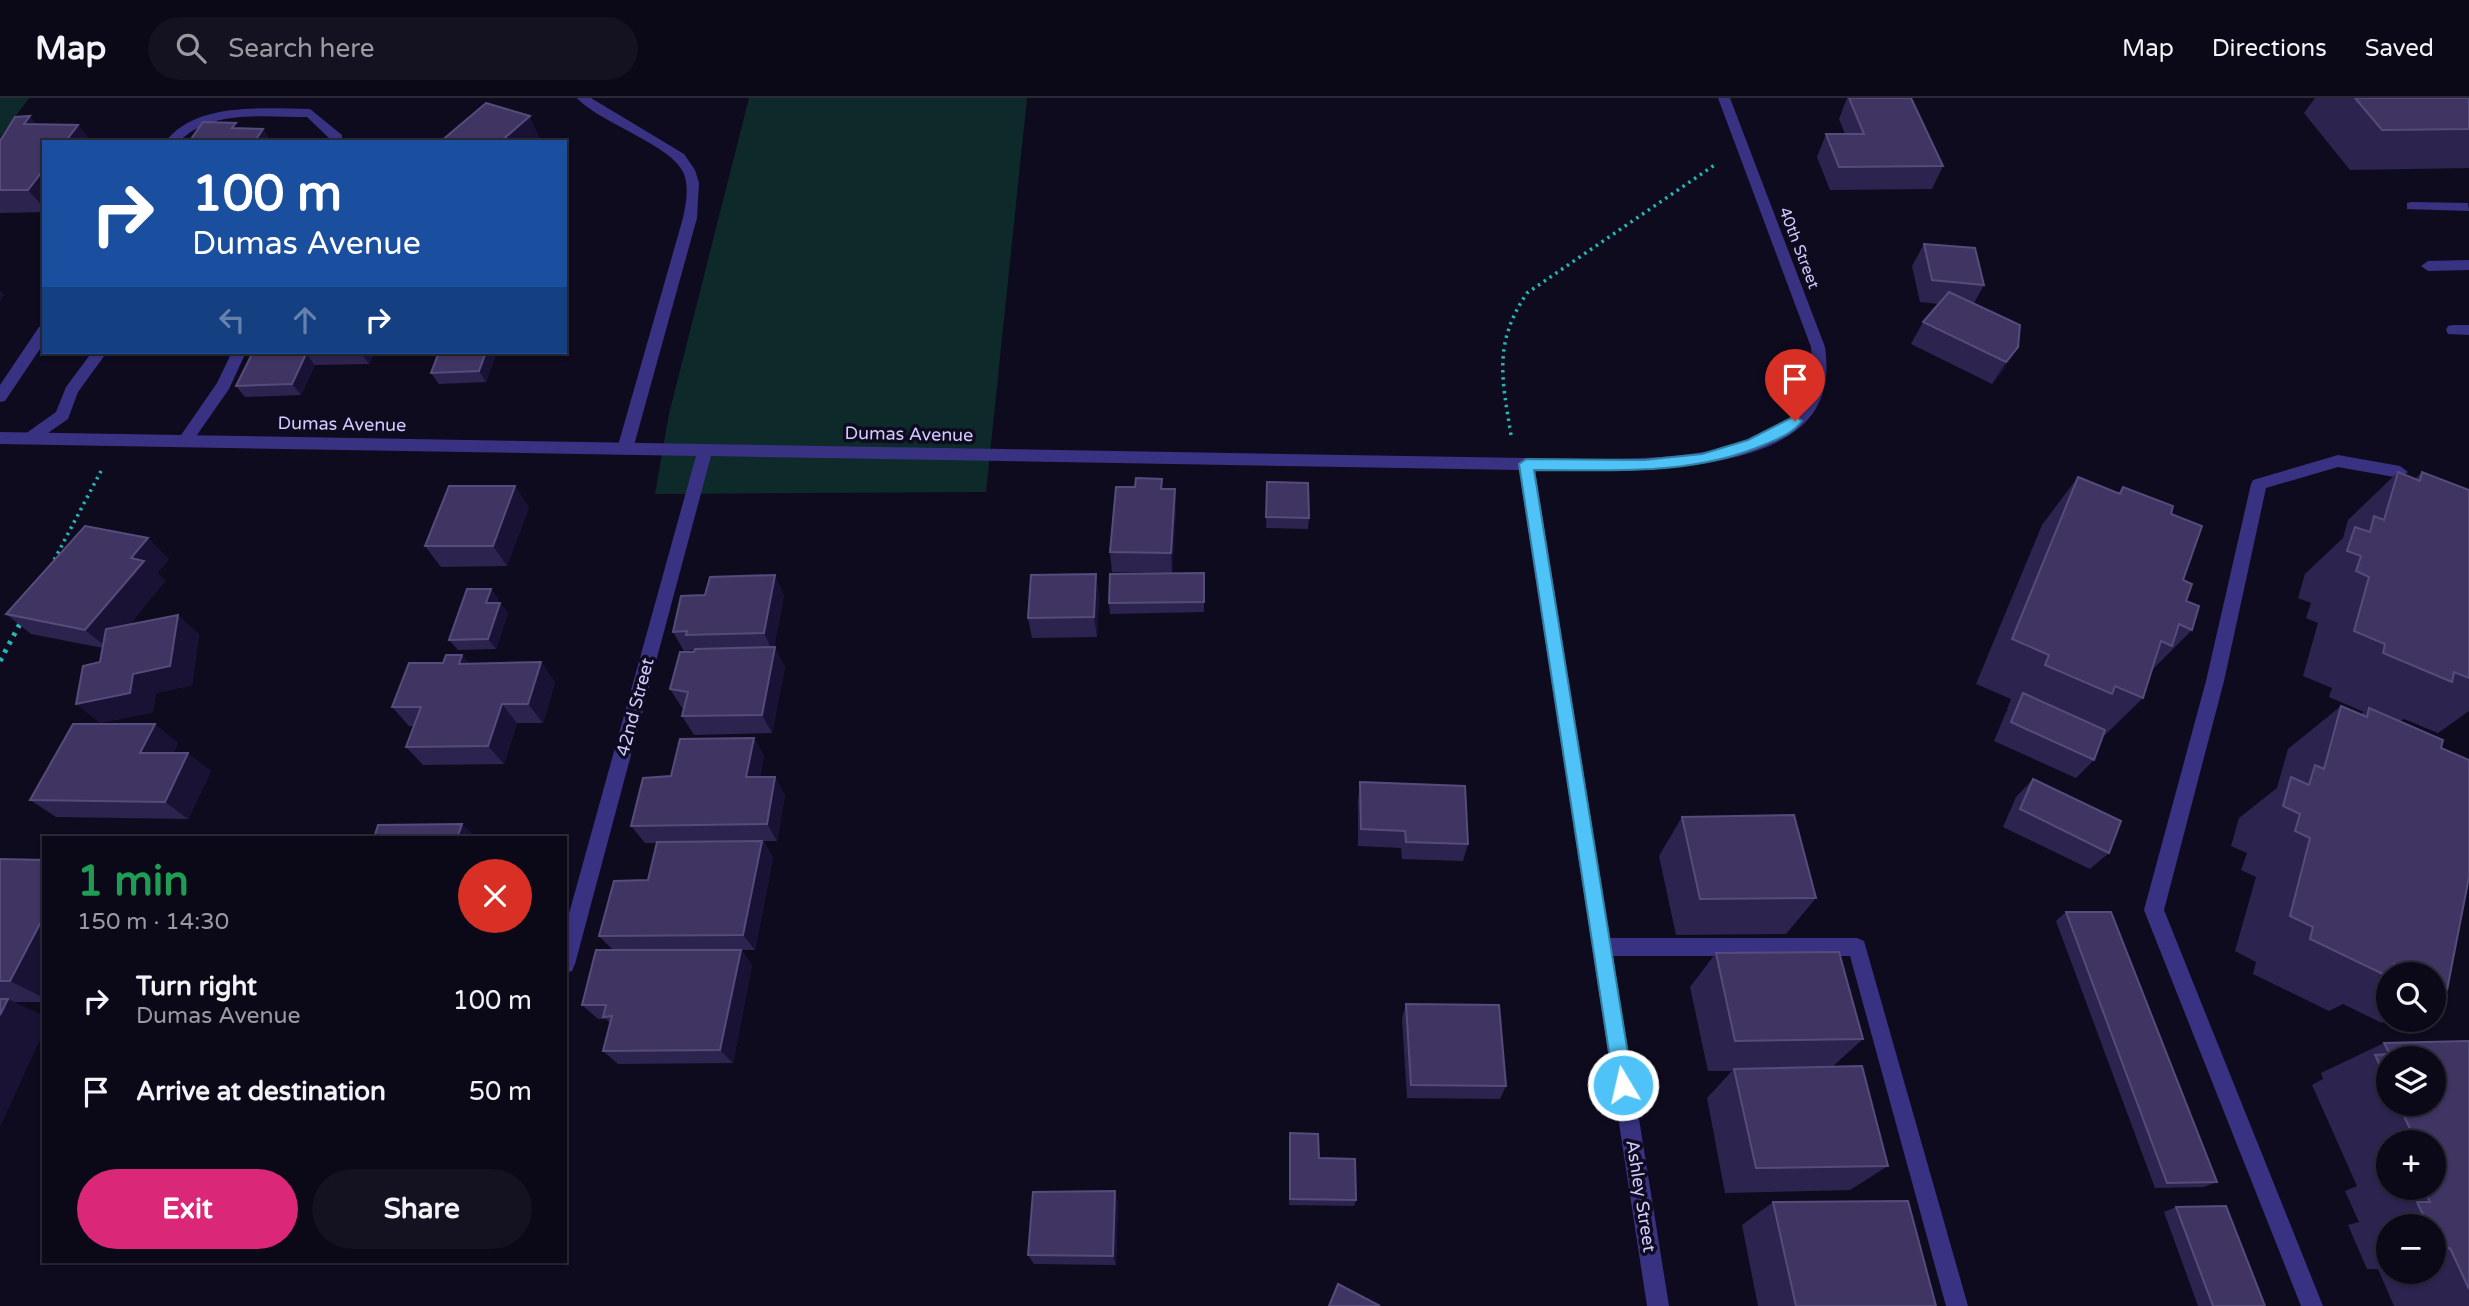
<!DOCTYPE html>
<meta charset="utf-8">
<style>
:root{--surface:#0b0817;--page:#141120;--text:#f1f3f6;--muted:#9a9aa1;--line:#2b2936;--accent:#db2777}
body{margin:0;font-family:"Varela Round",sans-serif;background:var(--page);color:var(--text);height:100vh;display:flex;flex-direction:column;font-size:26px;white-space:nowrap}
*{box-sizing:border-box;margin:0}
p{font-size:23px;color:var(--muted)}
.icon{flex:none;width:38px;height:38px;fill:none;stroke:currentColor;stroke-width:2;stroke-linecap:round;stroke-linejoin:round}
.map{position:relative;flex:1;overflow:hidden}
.drawer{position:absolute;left:42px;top:738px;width:525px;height:427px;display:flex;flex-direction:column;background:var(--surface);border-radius:0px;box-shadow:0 2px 5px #0004,0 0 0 2px var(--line)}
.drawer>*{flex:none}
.guide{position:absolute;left:42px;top:42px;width:525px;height:214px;border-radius:0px;box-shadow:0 2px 5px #0004,0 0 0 2px var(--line);background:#1a4fa0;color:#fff;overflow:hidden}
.controls{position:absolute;left:2376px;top:864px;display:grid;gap:14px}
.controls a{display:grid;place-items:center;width:70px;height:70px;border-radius:50%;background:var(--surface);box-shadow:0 2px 5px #0004,0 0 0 2px var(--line);font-size:35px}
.pin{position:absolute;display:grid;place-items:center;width:60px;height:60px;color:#fff;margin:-72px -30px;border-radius:50% 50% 50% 0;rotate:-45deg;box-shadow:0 0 7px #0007}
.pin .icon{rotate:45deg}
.me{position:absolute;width:77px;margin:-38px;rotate:351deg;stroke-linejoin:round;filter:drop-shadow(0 0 5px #0008)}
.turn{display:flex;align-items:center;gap:24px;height:147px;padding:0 35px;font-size:32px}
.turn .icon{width:91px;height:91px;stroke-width:2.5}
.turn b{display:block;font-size:49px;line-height:60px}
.lanes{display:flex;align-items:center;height:66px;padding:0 35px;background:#0003;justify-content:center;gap:35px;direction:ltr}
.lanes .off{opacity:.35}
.round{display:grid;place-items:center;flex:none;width:74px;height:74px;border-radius:37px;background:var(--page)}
.headline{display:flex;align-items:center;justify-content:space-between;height:119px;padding:0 35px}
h1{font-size:42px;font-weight:800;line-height:52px;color:#1e9e55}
.primary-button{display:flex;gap:14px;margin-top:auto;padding:14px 35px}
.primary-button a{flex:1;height:80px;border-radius:42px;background:var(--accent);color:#fff;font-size:28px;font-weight:800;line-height:80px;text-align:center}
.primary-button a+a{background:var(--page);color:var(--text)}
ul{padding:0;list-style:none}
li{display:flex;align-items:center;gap:21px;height:91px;padding:0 35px}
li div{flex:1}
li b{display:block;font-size:26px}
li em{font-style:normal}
header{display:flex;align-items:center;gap:42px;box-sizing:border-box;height:98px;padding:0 35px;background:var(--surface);border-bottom:2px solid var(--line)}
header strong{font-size:33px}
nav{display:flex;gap:38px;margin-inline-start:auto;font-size:24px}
.search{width:490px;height:63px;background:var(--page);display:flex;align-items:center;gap:18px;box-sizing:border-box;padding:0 24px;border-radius:38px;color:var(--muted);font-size:26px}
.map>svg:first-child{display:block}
.green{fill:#0e292a}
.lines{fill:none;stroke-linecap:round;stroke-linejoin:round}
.path-far1{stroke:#25b7b6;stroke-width:3.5;stroke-dasharray:2.5 4.5;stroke-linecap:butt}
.path{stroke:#25b7b6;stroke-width:5;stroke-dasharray:3.5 6;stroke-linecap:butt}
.service{fill:#393282;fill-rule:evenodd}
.minor{fill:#393282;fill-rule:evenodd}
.wall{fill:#2d234f;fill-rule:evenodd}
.shaded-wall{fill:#1a1234}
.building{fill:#3f3462;stroke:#564c7b;stroke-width:2}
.route{fill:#4fc3f7;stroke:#337fa1;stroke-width:2}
.labels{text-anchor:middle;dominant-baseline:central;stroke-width:7;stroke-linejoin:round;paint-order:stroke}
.far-street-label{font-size:16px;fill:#d2c9ff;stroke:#0f0b1f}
.street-label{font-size:18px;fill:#d2c9ff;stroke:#0f0b1f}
</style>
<header>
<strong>Map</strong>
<div class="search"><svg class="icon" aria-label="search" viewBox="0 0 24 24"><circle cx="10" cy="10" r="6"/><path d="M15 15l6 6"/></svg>Search here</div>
<nav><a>Map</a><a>Directions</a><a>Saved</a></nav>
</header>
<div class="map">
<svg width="2469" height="1208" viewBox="0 0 2469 1208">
<rect width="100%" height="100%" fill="#0f0b1f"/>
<g class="green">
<path d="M0,0H29L0,39Z"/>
<path d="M749,0H1027L986,394L655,396L669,316Z"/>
</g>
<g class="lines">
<g class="path-far1">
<path d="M1511,337C1502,281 1493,245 1527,195L1716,66"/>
<path d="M51,468L101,373"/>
</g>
<path class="path" d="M0,563L22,522"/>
<g class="service">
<path d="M577,0H591L684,56L695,72L699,85L697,120L633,351L625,357L617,351L683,120C686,106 689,90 684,76C673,47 601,26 577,0Z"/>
<path d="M310,11L342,37V44H330V41L307,19C265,19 210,11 179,44H165C197,3 263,11 310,11Z"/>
<path d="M2412,104L2468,105L2469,113L2407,111V105Z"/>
<path d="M2469,162V172L2428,173L2421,168L2428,163Z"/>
<path d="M2453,227H2469V237L2448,236L2446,232L2448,228Z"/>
<path d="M44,228V245L5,303L0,304V287L39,229Z"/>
<path d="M92,254H107L78,294L68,321L35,344H25L22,340L25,336L56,314L66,289Z"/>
<path d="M232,254H246L229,291L190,347H180L177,343L217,285Z"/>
<path d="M2338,357L2400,368L2408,374L2400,380L2338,369L2266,390L2224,583L2164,812L2323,1208H2301L2144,812L2206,583L2251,386L2253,382Z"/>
<path d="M1602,840H1857L1864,843L1968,1208H1946L1850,858H1602L1595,855L1592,849L1595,843Z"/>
</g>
<path class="minor" d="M1718,0H1730L1825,249C1828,271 1827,293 1815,312C1773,380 1605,373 1535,372L1669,1208H1647L1519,372L711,358L575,866L572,873L565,875V830L696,358L0,346V334L1584,361C1642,361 1767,361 1803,307C1814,290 1813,268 1811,249Z"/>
</g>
<g class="wall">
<path d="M1847,0H1911L1943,68L1932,91L1830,92L1817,59L1826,36H1845L1839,21Z"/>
<path d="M2315,0H2469V70L2350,72L2304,15Z"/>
<path d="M36,26L78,27L91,44H44V114L0,115V43Z"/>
<path d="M1924,146L1984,187L1974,205L2020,227L2004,271L1992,286L1911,246L1923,224L1939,206L1920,204L1912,168Z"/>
<path d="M253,254H375L369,266L315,267L301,297L245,299L236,288Z"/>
<path d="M497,254L486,284L439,286L431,275Z"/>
<path d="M2398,374L2415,381L2422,374L2469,392V613L2438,635L2404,621L2400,623L2441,650L2447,892L2434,898V877H2389V921L2382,925L2343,906L2329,913L2253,876L2256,864L2235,853L2256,779L2241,772L2247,755L2231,748L2239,720L2277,690L2288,651L2341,608L2360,616L2364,614L2329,599L2332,590L2303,578L2318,525L2306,520L2311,505L2298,500L2305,476L2343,440L2348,422Z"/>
<path d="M2078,379L2118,395L2123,389L2171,416L2186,503L2192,532L2151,573L2143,600L2102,640L2094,662L2076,680L1994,643L2006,614L2008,612L2007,611L2011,601L1976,586L2042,427Z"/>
<path d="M1162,381V391L1176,412L1172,475L1112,474L1110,454L1135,389Z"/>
<path d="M1267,384L1309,420L1308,431L1266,430Z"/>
<path d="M529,409L507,468L441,469L425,448Z"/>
<path d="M169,461L157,475L165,483L129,527L199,536L192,587L156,595L153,614L100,625V564L103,550L31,536L6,516Z"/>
<path d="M1204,475V514L1110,516L1109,505Z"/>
<path d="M491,491L498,501L497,505H500L508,515L496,551L458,552L449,542Z"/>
<path d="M1099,496L1097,539L1032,540L1028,520Z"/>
<path d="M784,497L774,549L785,569L772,635L694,637L682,618L684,610H682L670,591L695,552L684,553L673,534Z"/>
<path d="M462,557L469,565L555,584L543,625H517L504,666L423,667L406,649L413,628H409L392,609L443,565Z"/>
<path d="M754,640L764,658L760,679L785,697L777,743H763L773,760L755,852H741L752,867L733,965L618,966L603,953L610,925L606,921H598L582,907L613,852L599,838L648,782L657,745H645L631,728L671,678Z"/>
<path d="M178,645L173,655L211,673L188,721L56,719L30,702Z"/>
<path d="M2033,681L2109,755L2090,771L2003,729L2016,699Z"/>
<path d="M1360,684L1468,746L1463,763L1402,761L1401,750L1358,748V702Z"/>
<path d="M1682,719L1816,800L1786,836L1676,837L1659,758Z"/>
<path d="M0,761L44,762V904H14L0,1029Z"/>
<path d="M2066,814L2217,1084L2204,1089L2155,1090L2056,823Z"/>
<path d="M1716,855L1863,941L1832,969L1888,1068L1850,1092L1725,1095L1707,1000L1732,973H1708L1690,889Z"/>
<path d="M1406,906L1506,988L1500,1001L1407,1000L1402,920Z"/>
<path d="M2469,943V1208H2394L2378,1171H2367L2348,1127L2359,1124L2345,1093L2357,1088L2312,987L2323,981L2321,975L2384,945ZM2389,961L2434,1006H2389ZM2389,1045H2434V1090H2389ZM2389,1129H2434V1174H2389Z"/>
<path d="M1290,1035L1319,1060L1356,1102L1354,1108L1289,1107Z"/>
<path d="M1118,1104L1116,1167L1034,1166L1028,1157Z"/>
<path d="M1773,1104L1936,1208H1758L1742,1127Z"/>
<path d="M2176,1109L2265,1208H2198L2164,1114Z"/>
</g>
<g class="shaded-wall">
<path d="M30,18L48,41L24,26Z"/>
<path d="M530,18L540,41L537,44H500Z"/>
<path d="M78,27L91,44H65Z"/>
<path d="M263,31L272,44H254Z"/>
<path d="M44,71V110L28,92Z"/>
<path d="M0,193L4,197L0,203Z"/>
<path d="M2018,249L2004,271L1992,286L2006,264Z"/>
<path d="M362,254H375L369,266L361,255Z"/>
<path d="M486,254H497L486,284L479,273Z"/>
<path d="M306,256L315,267L301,297L292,286Z"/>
<path d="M515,388L529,409L507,468L493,448Z"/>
<path d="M1175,391L1176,412L1172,475L1171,455Z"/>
<path d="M148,440L169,461L157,475L165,483L109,551L85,532L131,460Z"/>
<path d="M1096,476L1099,496L1097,539L1094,519Z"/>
<path d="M775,477L784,497L773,554L764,535Z"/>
<path d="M491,491L498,501L494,515L486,505Z"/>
<path d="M500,505L508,515L496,551L488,541Z"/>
<path d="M178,517L199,536L192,587L156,595L153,614L100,625L76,606Z"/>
<path d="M775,549L785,569L772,635L762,617Z"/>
<path d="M462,557L478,576L459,566Z"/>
<path d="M541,564L555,584L543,625L528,606Z"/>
<path d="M502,606L517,625L504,666L488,648Z"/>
<path d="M155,626L178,645L164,674L140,655Z"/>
<path d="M754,640L764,658L757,697L746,679Z"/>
<path d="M188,655L211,673L188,721L165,704Z"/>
<path d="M775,679L785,697L777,743L767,726Z"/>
<path d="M462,726L476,740H457Z"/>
<path d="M762,743L773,760L755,852L743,837Z"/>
<path d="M44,818V900L10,883Z"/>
<path d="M741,852L752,867L733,965L720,952Z"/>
<path d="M8,901L44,918V933L0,1029V917Z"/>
<path d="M1115,1093L1118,1104L1116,1167L1113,1158Z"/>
</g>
<g class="building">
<path d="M1849,0H1911L1943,68L1839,69L1826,36H1864Z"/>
<path d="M2355,0H2469V31L2382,32Z"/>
<path d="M486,5L530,18L500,44H440Z"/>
<path d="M30,18L24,26L78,27L65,44H44V71L28,92H0V43L15,19Z"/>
<path d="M203,24L236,25L232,30L263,31L254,44H189Z"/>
<path d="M1924,146L1975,150L1984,187L1932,182Z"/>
<path d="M1949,194L2020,227L2018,249L2006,264L1923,224Z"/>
<path d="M253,254H362L361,255L306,256L292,286L236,288Z"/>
<path d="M439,254H486L479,273L431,275Z"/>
<path d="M2398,374L2420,383L2422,374L2469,392V580L2454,574L2452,584L2383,555L2385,546L2354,533L2369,479L2356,473L2361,458L2347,453L2355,429L2370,434L2374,418L2384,422Z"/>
<path d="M2078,379L2120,396L2123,389L2173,408L2171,416L2202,428L2183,482L2192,486L2186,503L2199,508L2192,532L2179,526L2172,548L2161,543L2143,600L2115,588L2112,596L2045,567L2049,557L2012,541Z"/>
<path d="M1136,380L1162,381L1161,391H1175L1171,455L1110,454L1116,389H1135Z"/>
<path d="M1267,384L1308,385L1309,420L1266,419Z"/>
<path d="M449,388H515L493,448H425Z"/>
<path d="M85,428L148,440L131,460L144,463L85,532L6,516Z"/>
<path d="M1204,475V504L1109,505L1110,476Z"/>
<path d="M1096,476L1094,519L1028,520L1031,477Z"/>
<path d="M775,477L764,535L686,537L687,533L673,534L681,498L705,497L710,479Z"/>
<path d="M467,491H491L486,505H500L488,541L449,542Z"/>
<path d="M178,517L170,568L133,576L130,595L76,606L83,568L100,564L106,531Z"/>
<path d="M775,549L762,617L682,618L688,594L670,591L680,554H694L695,551Z"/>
<path d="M446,557H462L459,566L541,564L528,606H502L488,648L406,649L421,609H392L409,565H443Z"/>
<path d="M2023,595L2105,632L2094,662L2011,624Z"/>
<path d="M2341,608L2367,619L2369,610L2443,642L2441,650L2469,662V779L2447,892L2434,886V877H2415L2394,866L2392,877H2389V879L2310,841L2313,829L2290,818L2310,740L2295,733L2300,716L2283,708L2291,679L2309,687L2315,667L2324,671Z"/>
<path d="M73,626H155L140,655H188L165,704L30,702Z"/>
<path d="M754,640L746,679H775L767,726L631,728L643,680L671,678L680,641Z"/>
<path d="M2033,681L2121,723L2109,755L2020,711Z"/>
<path d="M1360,684L1465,688L1468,746L1406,744L1405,733L1361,731Z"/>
<path d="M1794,717L1816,800L1700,801L1682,719Z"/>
<path d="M462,726L457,740H374L378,727Z"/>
<path d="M762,743L743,837L599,838L614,783L648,782L657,744Z"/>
<path d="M0,761L44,762V818L10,883H0Z"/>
<path d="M2066,814H2111L2217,1084L2167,1085Z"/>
<path d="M596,852H741L720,952L603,953L612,918L603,919L606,907H582Z"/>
<path d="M1839,854L1863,941L1735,943L1716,855Z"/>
<path d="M0,901H8L0,917Z"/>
<path d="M1406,906L1499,907L1506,988L1411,987Z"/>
<path d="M2469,943V1191L2450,1150L2439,1151L2434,1141V1129H2429L2417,1104H2430L2424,1090H2434V1045H2417L2398,1006H2434V961H2389V986L2375,957L2390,956L2384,945Z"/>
<path d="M1862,968L1888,1068L1756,1070L1734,971Z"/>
<path d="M1290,1035L1318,1036L1319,1060L1355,1061L1356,1102L1290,1101Z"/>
<path d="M1115,1093L1113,1158L1028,1157L1033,1094Z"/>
<path d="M1908,1103L1936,1208H1796L1773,1104Z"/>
<path d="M2226,1108L2265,1208H2213L2176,1109Z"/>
<path d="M1338,1186L1380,1208H1329Z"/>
</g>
<path class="route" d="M1795,318L1802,323C1793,335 1780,340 1766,346C1693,378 1612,372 1534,372L1633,987L1630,994L1623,996L1617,994L1614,987L1519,366L1526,361L1644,362L1702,356L1748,342Z"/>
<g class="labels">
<g class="far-street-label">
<text transform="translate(1799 150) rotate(69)">40th Street</text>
</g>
<g class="street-label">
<text transform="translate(342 326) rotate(1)">Dumas Avenue</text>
<text transform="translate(909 336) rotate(1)">Dumas Avenue</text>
<text transform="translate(635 609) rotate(-75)">42nd Street</text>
<text transform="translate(1641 1098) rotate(81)">Ashley Street</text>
</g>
</g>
</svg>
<div class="controls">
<a><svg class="icon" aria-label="search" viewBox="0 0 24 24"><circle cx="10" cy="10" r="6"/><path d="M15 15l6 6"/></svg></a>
<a><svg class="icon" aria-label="layers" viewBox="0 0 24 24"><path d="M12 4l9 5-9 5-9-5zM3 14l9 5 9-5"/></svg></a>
<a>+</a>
<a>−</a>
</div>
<div class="pin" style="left:1795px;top:323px;background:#d93025"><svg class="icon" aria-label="arrive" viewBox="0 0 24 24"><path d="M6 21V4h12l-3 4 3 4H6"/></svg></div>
<svg class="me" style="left:1623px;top:987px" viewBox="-20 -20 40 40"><circle r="17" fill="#4fc3f7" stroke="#fff" stroke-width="3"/><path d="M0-11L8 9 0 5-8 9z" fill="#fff"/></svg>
<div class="guide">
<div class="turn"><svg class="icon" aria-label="right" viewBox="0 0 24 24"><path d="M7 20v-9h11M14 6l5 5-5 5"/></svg><div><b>100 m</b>Dumas Avenue</div></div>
<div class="lanes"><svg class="icon off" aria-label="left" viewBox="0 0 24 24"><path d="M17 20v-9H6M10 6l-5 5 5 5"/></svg><svg class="icon off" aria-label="ahead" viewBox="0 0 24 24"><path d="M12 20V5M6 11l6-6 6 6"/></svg><svg class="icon" aria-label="right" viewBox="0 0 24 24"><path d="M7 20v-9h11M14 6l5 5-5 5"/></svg></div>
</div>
<section class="drawer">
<div class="headline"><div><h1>1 min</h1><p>150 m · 14:30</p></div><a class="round" style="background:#d93025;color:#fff"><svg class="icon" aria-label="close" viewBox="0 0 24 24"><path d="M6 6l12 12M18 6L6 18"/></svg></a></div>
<ul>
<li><svg class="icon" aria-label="right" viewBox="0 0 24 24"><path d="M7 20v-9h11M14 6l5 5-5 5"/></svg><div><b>Turn right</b><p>Dumas Avenue</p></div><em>100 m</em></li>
<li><svg class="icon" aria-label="arrive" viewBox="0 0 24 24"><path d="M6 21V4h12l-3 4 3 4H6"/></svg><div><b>Arrive at destination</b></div><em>50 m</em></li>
</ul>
<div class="primary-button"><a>Exit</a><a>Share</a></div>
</section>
</div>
